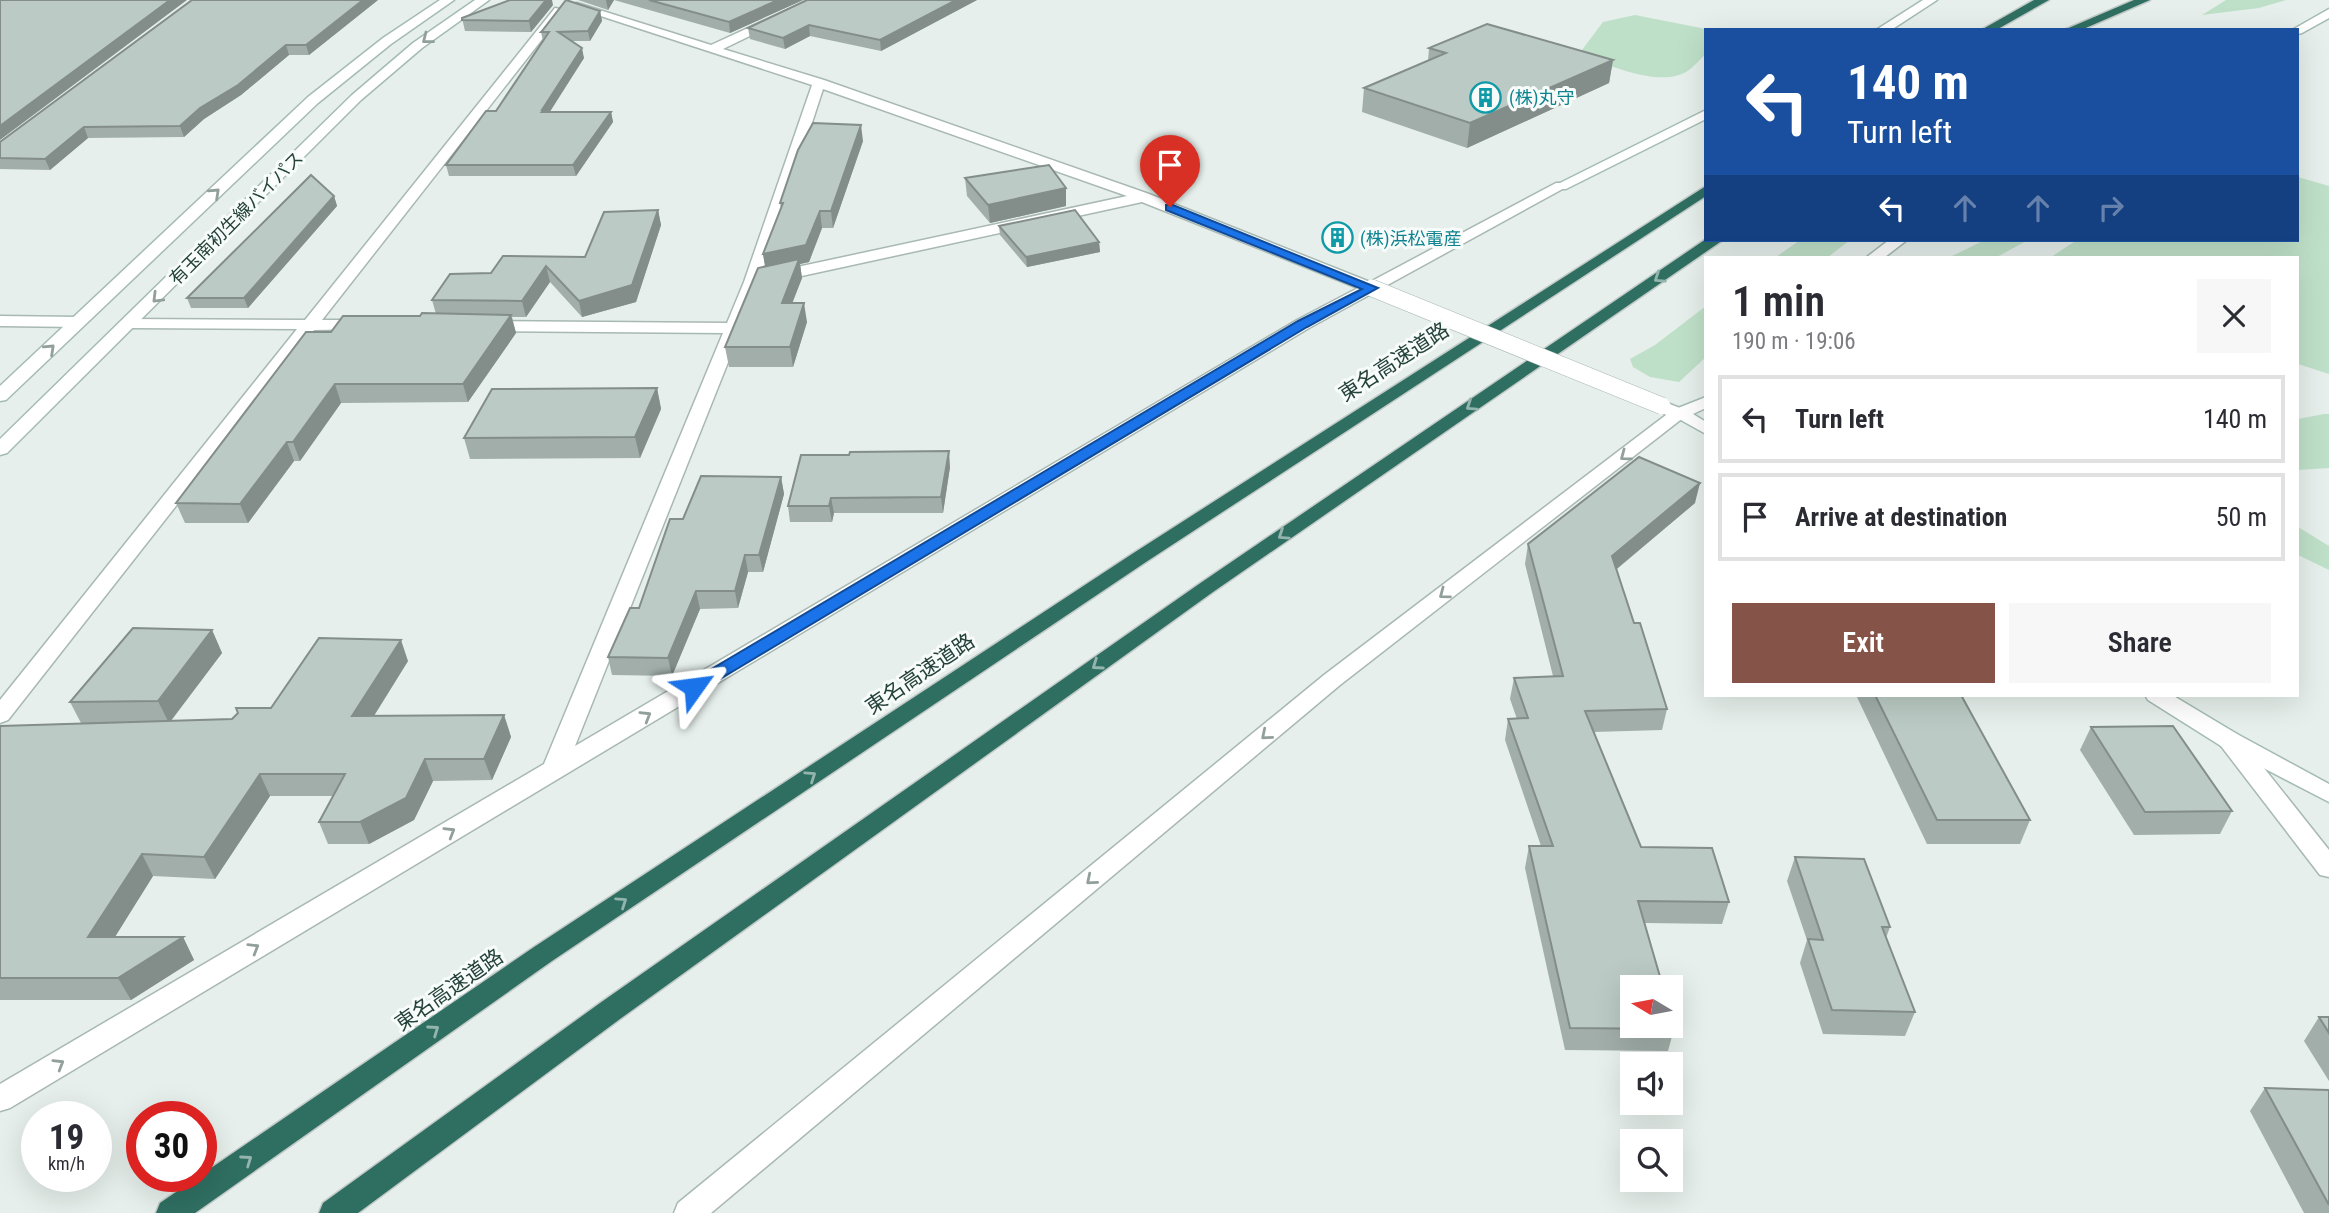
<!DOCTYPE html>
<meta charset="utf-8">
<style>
:root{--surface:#fff;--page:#f7f7f7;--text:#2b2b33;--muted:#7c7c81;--line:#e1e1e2;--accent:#855347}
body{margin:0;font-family:"Roboto Condensed","Noto Sans JP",sans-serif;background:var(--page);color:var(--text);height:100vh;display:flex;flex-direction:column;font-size:26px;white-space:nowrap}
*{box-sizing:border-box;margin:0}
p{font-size:23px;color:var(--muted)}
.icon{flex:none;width:38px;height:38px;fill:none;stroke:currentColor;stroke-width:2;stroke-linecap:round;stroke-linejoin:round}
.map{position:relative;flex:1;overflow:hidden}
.details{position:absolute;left:1704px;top:256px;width:595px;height:441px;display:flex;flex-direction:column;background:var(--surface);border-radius:0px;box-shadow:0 7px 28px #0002}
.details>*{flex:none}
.top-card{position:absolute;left:1704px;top:28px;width:595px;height:214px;border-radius:0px;box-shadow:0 7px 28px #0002;background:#1a4fa0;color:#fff;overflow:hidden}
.needle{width:46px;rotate:280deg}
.tools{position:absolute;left:1620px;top:975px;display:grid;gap:14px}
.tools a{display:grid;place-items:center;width:63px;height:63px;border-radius:0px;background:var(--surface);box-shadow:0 7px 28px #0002;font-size:35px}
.speed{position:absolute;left:21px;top:1101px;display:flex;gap:14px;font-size:35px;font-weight:700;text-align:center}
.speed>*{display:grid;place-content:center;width:91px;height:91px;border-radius:50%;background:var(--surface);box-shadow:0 7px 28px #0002;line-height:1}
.speed small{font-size:18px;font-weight:400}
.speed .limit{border:10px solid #d22;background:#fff;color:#111}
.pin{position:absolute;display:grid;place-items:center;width:60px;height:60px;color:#fff;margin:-72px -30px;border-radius:50% 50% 50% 0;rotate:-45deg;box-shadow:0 0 7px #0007}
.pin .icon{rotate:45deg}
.me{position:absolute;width:77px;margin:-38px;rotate:59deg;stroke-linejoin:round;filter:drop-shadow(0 0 5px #0008)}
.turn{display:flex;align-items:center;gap:24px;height:147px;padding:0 28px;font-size:32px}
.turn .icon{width:91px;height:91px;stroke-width:2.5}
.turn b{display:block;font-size:49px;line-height:60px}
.lanes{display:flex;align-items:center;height:66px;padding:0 28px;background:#0003;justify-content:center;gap:35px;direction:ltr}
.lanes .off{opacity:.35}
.round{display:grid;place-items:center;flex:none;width:74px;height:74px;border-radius:0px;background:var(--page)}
.headline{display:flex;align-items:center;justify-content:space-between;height:119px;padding:0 28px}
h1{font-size:42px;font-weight:600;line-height:52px}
.button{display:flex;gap:14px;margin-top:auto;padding:14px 28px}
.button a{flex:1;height:80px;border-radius:0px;background:var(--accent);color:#fff;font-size:28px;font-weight:600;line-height:80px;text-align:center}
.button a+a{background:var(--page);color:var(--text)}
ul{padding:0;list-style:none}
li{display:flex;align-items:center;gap:21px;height:88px;margin:0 14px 10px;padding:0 14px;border:4px solid var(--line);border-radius:0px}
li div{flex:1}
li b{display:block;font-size:26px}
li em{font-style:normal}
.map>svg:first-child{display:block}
.green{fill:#bfe0c8}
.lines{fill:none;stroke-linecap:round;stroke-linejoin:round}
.street-casing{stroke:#a8b8b2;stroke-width:3}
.secondary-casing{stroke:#a4bbb3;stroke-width:3}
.highway-casing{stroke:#c2cac8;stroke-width:3}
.street{fill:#fff;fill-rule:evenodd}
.secondary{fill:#fff;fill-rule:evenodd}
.highway{fill:#2f6f62;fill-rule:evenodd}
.street-bridge-casing{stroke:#a8b8b2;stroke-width:18;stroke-linecap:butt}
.street-bridge{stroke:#fff;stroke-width:17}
.wall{fill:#a1aea9}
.shaded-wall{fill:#838d89}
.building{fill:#bbcac4;stroke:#838d89;stroke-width:2}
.oneway{stroke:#92a09c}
.oneway2{stroke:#93b5ae}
.route{fill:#1a73e8;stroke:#114b97;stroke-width:2}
.labels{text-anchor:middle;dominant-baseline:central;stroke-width:6;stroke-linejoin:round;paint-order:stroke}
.far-culture-label{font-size:18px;fill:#0d838f;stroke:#f7fbf9;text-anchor:start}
.far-street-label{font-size:18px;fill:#24423a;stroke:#f7fbf9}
.street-label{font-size:21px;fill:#24423a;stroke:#f7fbf9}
</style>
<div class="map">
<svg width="2329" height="1213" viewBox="0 0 2329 1213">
<rect width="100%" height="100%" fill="#e6efeb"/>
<g class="green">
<path d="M2226,0H2286L2259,8L2202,15Z"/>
<path d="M1635,15L1711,30H1706V54C1700,59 1693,68 1686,72C1658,88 1606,64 1579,54L1603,22Z"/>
<path d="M2298,177L2329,186V374L2298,364V257H2051L2077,240H2298Z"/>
<path d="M1800,240H1850L1828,257H1776Z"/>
<path d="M1985,240H2028L1997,257H1950Z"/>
<path d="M1706,306V357L1679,382L1650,377L1633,367L1630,359L1655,345Z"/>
<path d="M2324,414H2329V468L2298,470V419Z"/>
<path d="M2298,527L2329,546V570L2298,555Z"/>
</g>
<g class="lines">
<defs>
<g id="street">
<path d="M809,0H824L723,49L824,80L1149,194L1370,282L1556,183H1566L1568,186L1309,328L10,1108L0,1111V1084L544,764L723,333L487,331L479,326L487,321L727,323L744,282L812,85L567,5L577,3L711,45ZM823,89L1127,196L774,272L768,274L766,277L768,280L774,282L1142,202L1358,288L1297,320L575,746L760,282Z"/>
<path d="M555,8L565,10L322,320H364L370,321L372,325L370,329L314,330L8,720L0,723V700L297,329L131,328L123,323L125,319L305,320Z"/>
<path d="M0,316L79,317L87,322L79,327L0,326Z"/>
<path d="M1662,401L1685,410L1688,414L1340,685L711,1213H674L678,1203L1324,675L1666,415L1653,406Z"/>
<path d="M2229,732L2237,734L2329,850V877L2320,875L2221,746L2217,740L2221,734Z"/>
</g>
<g id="secondary">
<path d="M440,0H454L391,44L318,103L6,400L0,401V386L308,97L383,38Z"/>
<path d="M475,0H489L422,48L361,100L7,453L0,455V439L352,95L413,43Z"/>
<path d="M1923,0H1937L1891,30H1876Z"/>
<path d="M2329,9V18L2302,33L2298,34V30H2292Z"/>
<path d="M1706,110V119L1566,189H1556L1554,186Z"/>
<path d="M1889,240H1907L1885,257H1867Z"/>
<path d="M1706,397V408L1693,414L1706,422V434L1670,414L1673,410Z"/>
<path d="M2145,695H2172L2237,734L2329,784V802L2221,746L2148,700Z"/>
</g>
<g id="highway">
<path d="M2034,0H2049L1996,30H1981Z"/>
<path d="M2134,0H2150L2081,30H2064Z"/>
<path d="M1706,186V196L1146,562L552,961L195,1213H156L160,1203L534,947L1132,554Z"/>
<path d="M1706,239L1723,240L1213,592L620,1019L358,1213H319L323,1203L600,1003L1199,584Z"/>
</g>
</defs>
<use href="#street" class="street-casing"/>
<use href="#secondary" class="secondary-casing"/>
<use href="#highway" class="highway-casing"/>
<use href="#street" class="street"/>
<use href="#secondary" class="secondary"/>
<use href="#highway" class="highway"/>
<defs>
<path id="street-bridge" d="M1372,288L1662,406"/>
</defs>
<use href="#street-bridge" class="street-bridge-casing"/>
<use href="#street-bridge" class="street-bridge"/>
</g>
<g class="wall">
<path d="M378,0L309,55H289L241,95L204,119L184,137L88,138L50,170L0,169V142Z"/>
<path d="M578,0H803L730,33L614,0L608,10Z"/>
<path d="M807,0H977L881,51L810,36L785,49L750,39L748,28Z"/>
<path d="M553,5L531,32L465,31L462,18Z"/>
<path d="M600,11L602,21L590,41H573L584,58L549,112H611L613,122L576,176H449L446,165L496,111L543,41L541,32Z"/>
<path d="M1429,48L1613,60L1609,83L1467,148L1362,112L1364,88L1428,61Z"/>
<path d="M863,141L833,228H822L809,262L800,264L802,278L792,303L807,322L793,367H729L725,347L765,266L763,254L781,208L780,203Z"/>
<path d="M965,178L1066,206L990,223L967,196Z"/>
<path d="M334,196L337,206L248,308H191L187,298Z"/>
<path d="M658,210L661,225L636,302L582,317L550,282L526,317H512L516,333L468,402L341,403L300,461H294L248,523H185L176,503L331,332L436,314L432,300L491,273L585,257Z"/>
<path d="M999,226L1099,242L1100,252L1027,267L1000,235Z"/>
<path d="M657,388L661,409L640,458L470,459L464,438Z"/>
<path d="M950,467L943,513H834L832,522H790L788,506Z"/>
<path d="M781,477L784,494L763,572H748L738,608L700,609L672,676L612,675L608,657L639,608L683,519Z"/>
<path d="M1695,503L1617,569L1634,623L1667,709L1662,730L1593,732L1641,847L1729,902L1722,924L1645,923L1674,1029L1668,1051L1565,1050L1525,868L1529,846H1541L1505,740L1508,719H1517L1510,699L1514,678L1553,676L1525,564L1528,544Z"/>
<path d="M212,630L222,653L171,721L232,719L271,708L408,661L374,716L504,715L511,737L492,780L433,781L414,820L369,844H328L319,822L333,796H270L215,879L153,876L115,937H183L194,960L131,1000H0V726L81,723L70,702Z"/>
<path d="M1856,695H1961L2030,820L2020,844H1927Z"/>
<path d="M2091,727L2232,811L2220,834L2134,835L2080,750Z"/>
<path d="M1795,857L1890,927L1886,938L1915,1012L1905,1036L1823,1034L1800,963L1807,940L1787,881Z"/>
<path d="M2319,1017H2329V1081L2304,1041Z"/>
<path d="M2265,1088L2329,1090V1213H2304L2250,1111Z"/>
</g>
<g class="shaded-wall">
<path d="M170,0H187L0,140V126Z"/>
<path d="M363,0H378L309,55L306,45Z"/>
<path d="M546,0H552L553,5L531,32L529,21Z"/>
<path d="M606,0H614L608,10Z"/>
<path d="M778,0H803L730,33L729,22Z"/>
<path d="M956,0H977L881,51L880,40Z"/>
<path d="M600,11L602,21L590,41L588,31Z"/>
<path d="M809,25L810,36L785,49L783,38Z"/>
<path d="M286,45L289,55L241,95L204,119L184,137L180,126L200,108Z"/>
<path d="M582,48L584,58L546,118L542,110Z"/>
<path d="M1613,60L1609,83L1467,148L1470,123Z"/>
<path d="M611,112L613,122L576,176L573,165Z"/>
<path d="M861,125L863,141L833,228L831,211Z"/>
<path d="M84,127L88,138L50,170L45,159Z"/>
<path d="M1066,188V206L990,223L988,205Z"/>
<path d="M334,196L337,206L248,308L244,298Z"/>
<path d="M658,210L661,225L636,302L582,317L579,301Z"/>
<path d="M820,211L822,228L809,262L800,264L802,278L785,322L766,271L763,254Z"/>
<path d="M1099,242L1100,252L1027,267L1026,257Z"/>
<path d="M546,266L550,282L526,317L522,301Z"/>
<path d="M804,303L807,322L793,367L790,347Z"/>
<path d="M511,315L516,333L468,402L463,384Z"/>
<path d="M335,384L341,403L300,461L293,442Z"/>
<path d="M657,388L661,409L640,458L635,437Z"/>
<path d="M287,442L294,461L248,523L240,504Z"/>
<path d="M949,451L950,467L943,513L941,497Z"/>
<path d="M781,477L784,494L763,572L759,555Z"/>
<path d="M1700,483L1695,503L1608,576L1612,556Z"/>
<path d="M831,498L834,513L832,522L829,506Z"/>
<path d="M745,555L748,572L738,608L735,591Z"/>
<path d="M696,591L700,609L672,676L668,658Z"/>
<path d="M212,630L222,653L169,723L158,701Z"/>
<path d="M401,640L408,661L360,738L352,716Z"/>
<path d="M504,715L511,737L492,780L484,759Z"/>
<path d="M425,759L433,781L414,820L369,844L360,822Z"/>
<path d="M260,774L270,796L215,879L204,857Z"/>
<path d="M142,854L153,876L101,959L88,937Z"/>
<path d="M183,937L194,960L131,1000L118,978Z"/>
</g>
<g class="building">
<path d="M0,0H170L0,126Z"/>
<path d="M192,0H363L306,45H286L238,85L200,108L180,126L84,127L45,159L0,158V142Z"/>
<path d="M510,0H546L529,21L462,20V18Z"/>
<path d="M566,0L600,11L588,31L558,32L582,48L542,110H544L542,112H611L573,165H446L486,111H496L549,32H541L542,31Z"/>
<path d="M649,0H778L729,22Z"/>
<path d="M807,0H956L880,40L809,25L783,38L748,28Z"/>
<path d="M1487,24L1613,60L1470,123L1364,88L1446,53L1429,48Z"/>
<path d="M813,123L861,125L831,211H820L806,245L763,254L783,203H780L798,150Z"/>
<path d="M1049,165L1066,188L988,205L965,178Z"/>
<path d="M311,175L334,196L244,298H187Z"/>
<path d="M658,210L632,285L579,301L546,266L522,301L432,300L450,274L491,273L503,256L585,257L604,212Z"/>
<path d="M1075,210L1099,242L1026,257L999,226Z"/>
<path d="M799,259L782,303H804L790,347H725L758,268Z"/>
<path d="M422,313L511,315L463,384H335L293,442H287L240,504L176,503L306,332H331L343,316H420Z"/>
<path d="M657,388L635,437L464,438L492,389Z"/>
<path d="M949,451L941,497L831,498L829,506H788L801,455H849L850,452Z"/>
<path d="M1639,457L1700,483L1612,556L1634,623H1640L1667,709L1585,711L1641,847L1712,848L1729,902L1638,901L1663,987H1633V1026H1671V1018L1674,1029L1570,1028L1529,846H1553L1508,719L1528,718L1514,678L1563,676L1528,544Z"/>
<path d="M701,476L781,477L759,555H745L735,591H696L668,658L608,657L630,608H639L670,519H683Z"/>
<path d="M133,628L212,630L158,701L70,702Z"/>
<path d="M319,638L401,640L352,716L504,715L484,759H425L406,798L360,822H319L345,774H260L204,857L142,854L88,937H183L118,978H0V726L232,719L238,713L236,708H271Z"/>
<path d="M1875,695H1961L2030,820H1937Z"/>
<path d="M2173,726L2232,811L2145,812L2091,727Z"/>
<path d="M1795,857L1864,859L1890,927H1882L1915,1012L1832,1010L1808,939L1823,940Z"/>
<path d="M2319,1017H2329V1033Z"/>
<path d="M2265,1088L2329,1090V1205Z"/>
</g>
<defs><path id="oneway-chevron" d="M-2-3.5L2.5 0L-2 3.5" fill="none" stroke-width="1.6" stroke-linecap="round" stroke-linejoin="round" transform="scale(1.75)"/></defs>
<g class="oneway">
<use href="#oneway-chevron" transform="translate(427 39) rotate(142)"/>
<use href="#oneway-chevron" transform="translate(215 193) rotate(-43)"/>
<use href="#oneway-chevron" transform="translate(157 298) rotate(135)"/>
<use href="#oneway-chevron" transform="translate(50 349) rotate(-43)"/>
<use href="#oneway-chevron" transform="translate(1625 456) rotate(143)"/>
<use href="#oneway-chevron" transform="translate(1444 594) rotate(143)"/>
<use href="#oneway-chevron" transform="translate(646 716) rotate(-31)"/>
<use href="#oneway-chevron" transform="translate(1266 735) rotate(140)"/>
<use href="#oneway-chevron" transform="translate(450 832) rotate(-31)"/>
<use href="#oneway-chevron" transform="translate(1091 880) rotate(140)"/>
<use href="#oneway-chevron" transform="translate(254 948) rotate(-31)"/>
<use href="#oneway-chevron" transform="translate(59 1064) rotate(-31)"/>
</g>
<g class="oneway2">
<use href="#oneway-chevron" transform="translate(1659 278) rotate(146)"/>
<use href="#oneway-chevron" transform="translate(1471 406) rotate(146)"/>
<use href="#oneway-chevron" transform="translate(1283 535) rotate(146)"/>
<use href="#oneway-chevron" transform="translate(1097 665) rotate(145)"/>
<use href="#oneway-chevron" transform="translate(811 776) rotate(-34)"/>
<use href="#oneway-chevron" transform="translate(622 902) rotate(-34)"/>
<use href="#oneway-chevron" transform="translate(434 1030) rotate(-35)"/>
<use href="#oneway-chevron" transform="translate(247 1160) rotate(-35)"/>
</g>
<path class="route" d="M1166,205H1173L1378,288L1307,327L700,691H688L685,687L688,683L1298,321L1362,289L1166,210Z"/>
<defs>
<symbol id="building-ring" viewBox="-11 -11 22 22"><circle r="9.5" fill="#f7fbf9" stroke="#0f9aa8" stroke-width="1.5"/><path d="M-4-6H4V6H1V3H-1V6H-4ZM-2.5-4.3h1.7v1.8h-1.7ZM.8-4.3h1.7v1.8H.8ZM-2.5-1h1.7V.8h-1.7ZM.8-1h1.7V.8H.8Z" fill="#0f9aa8"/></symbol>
</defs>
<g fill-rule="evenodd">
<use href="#building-ring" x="1468" y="80" width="35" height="35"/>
<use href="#building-ring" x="1320" y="220" width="35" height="35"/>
</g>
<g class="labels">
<g class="far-culture-label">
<text x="1509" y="97">(株)丸守</text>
<text x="1360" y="238">(株)浜松電産</text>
</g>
<g class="far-street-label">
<text transform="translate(236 218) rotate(-45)">有玉南初生線バイパス</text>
</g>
<g class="street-label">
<text transform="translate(1394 362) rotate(-33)">東名高速道路</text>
<text transform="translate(920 674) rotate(-34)">東名高速道路</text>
<text transform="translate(449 990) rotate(-35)">東名高速道路</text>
</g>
</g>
</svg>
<div class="tools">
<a><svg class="needle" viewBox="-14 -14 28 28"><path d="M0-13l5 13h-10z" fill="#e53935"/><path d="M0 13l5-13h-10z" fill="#7c7c81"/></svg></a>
<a><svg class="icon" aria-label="sound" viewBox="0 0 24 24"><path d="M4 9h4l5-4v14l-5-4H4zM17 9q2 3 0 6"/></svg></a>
<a><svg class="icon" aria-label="search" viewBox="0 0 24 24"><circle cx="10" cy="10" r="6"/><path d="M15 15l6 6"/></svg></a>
</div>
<div class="speed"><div>19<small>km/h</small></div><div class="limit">30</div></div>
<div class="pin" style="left:1170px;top:207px;background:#d93025"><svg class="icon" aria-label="arrive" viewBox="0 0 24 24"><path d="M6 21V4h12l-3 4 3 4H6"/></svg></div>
<svg class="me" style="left:694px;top:687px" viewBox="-20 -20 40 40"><path d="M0-17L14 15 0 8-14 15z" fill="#1a73e8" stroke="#fff" stroke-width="4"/></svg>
<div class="top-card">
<div class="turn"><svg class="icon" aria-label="left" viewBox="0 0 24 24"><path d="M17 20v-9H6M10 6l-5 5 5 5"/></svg><div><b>140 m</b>Turn left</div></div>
<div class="lanes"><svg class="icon" aria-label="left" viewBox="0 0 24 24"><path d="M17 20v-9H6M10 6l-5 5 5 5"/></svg><svg class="icon off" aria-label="ahead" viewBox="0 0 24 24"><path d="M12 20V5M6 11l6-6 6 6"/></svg><svg class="icon off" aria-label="ahead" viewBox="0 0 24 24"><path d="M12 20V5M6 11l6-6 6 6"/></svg><svg class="icon off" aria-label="right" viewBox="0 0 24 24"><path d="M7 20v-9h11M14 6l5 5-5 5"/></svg></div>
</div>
<section class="details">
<div class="headline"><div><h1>1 min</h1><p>190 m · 19:06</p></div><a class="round"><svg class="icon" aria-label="close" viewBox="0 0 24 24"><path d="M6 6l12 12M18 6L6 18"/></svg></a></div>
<ul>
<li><svg class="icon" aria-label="left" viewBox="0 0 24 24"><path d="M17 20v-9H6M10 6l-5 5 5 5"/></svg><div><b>Turn left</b></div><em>140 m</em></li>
<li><svg class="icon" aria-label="arrive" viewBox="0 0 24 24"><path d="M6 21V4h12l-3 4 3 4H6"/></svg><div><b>Arrive at destination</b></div><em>50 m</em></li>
</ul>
<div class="button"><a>Exit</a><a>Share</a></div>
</section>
</div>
